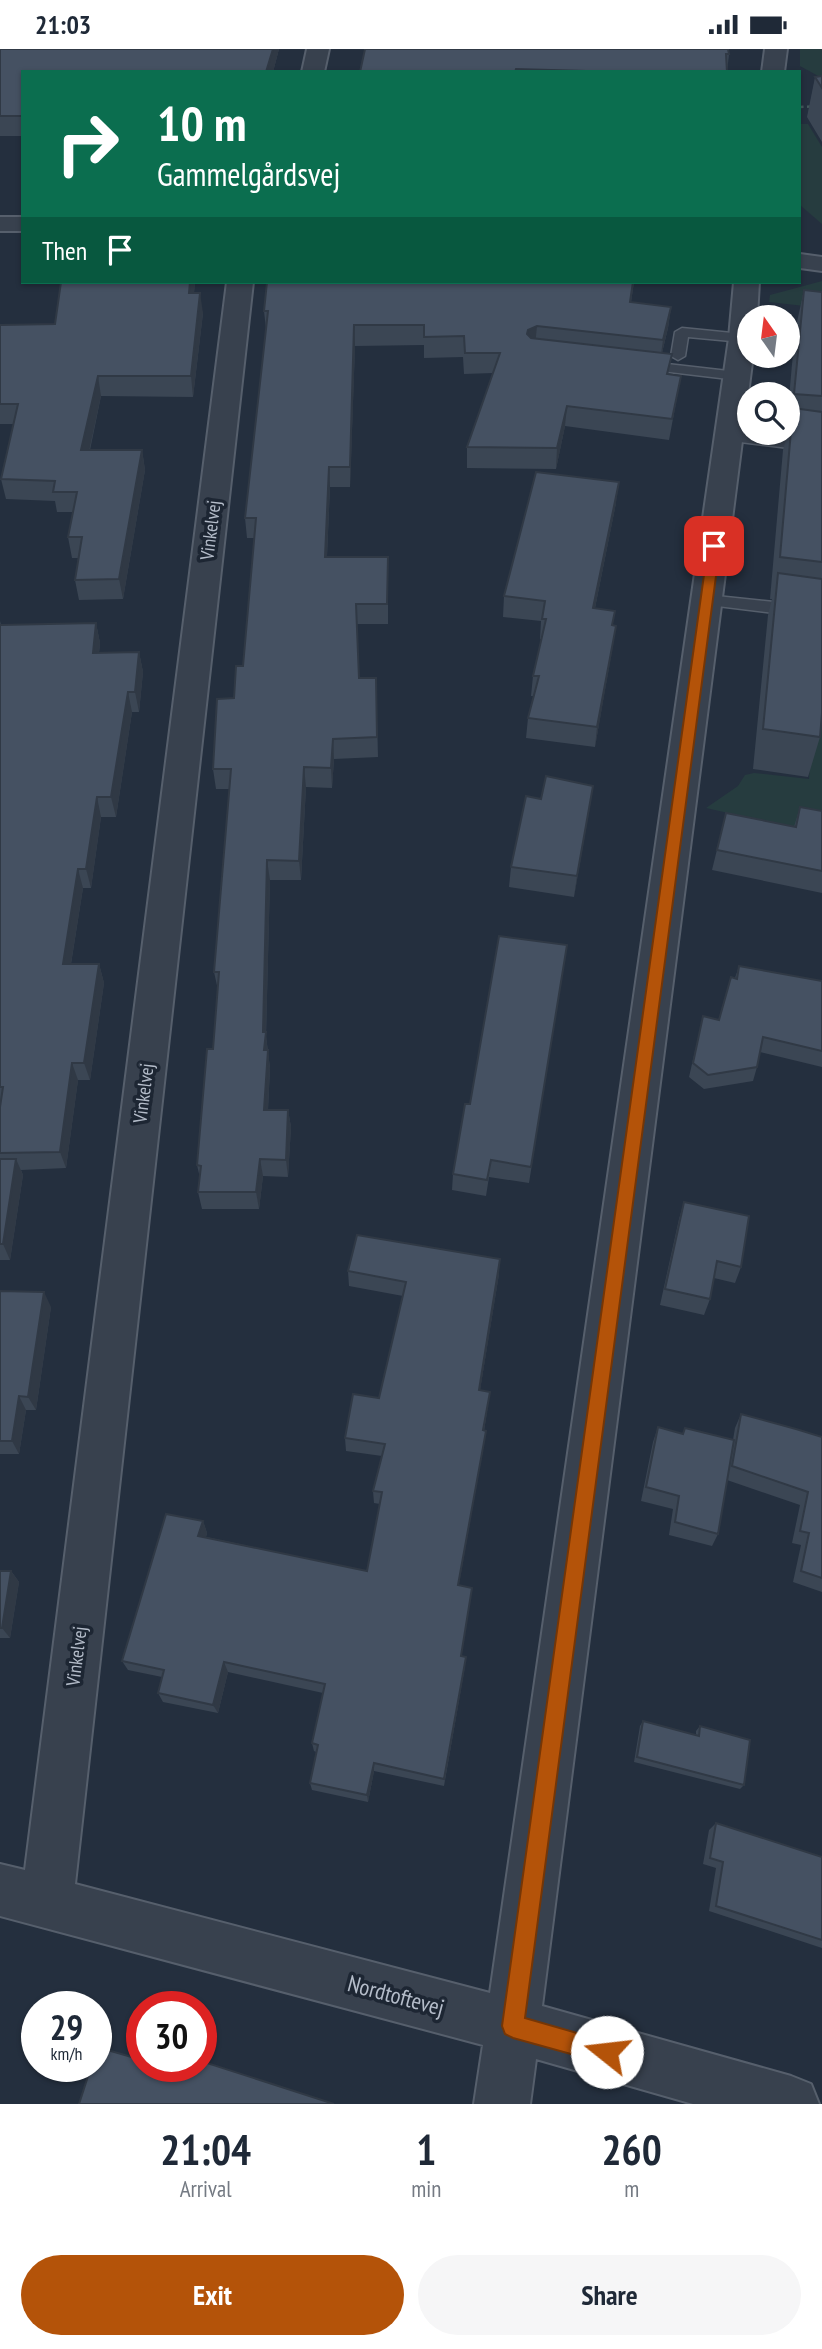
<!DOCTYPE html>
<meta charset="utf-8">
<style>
:root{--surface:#fff;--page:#f6f6f7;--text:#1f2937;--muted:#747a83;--accent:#b45309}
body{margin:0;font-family:"PT Sans Narrow",sans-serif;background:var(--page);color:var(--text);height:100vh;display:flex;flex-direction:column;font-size:26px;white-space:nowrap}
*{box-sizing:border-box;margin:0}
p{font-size:23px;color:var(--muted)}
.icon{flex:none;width:38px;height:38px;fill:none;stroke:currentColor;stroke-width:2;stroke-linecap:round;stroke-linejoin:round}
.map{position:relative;height:2055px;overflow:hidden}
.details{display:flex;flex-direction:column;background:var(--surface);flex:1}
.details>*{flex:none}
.top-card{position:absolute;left:21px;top:21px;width:780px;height:214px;border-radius:0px;box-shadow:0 2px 5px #0004;background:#0b6e4f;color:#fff;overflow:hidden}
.needle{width:46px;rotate:346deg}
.tools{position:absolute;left:737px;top:256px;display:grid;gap:14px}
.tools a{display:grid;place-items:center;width:63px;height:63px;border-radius:50%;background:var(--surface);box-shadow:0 2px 5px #0004;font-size:35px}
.speed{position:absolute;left:21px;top:1942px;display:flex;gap:14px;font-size:35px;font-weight:700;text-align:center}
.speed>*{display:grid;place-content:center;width:91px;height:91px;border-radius:50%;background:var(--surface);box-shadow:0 2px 5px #0004;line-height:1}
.speed small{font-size:18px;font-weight:400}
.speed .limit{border:10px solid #d22;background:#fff;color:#111}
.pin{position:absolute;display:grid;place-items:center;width:60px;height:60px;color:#fff;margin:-30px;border-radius:14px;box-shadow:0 4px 10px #0006}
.me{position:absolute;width:77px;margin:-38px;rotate:286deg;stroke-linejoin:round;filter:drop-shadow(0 0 5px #0008)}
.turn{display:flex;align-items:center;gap:24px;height:147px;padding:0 21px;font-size:32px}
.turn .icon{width:91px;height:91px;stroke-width:2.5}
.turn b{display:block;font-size:49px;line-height:60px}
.then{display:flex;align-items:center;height:66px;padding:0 21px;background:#0003;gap:14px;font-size:26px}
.eta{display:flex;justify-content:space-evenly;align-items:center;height:119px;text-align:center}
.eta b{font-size:42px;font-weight:700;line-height:49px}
.cta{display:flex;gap:14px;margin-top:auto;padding:14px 21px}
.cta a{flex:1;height:80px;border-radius:42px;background:var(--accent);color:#fff;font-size:28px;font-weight:700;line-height:80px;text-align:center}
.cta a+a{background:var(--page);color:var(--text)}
.status{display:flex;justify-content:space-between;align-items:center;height:49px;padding:0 35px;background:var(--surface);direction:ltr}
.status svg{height:19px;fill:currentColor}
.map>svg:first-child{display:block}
.green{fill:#263c3f}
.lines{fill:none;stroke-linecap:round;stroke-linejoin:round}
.service-casing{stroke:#565f6c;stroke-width:3}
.minor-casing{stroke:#565f6c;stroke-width:4}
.tertiary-casing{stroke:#565f6c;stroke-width:4}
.path{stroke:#44595c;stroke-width:2.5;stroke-dasharray:3.5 3.5;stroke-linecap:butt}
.service{fill:#38414e;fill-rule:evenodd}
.minor{fill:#38414e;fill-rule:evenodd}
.tertiary{fill:#38414e;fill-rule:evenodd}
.wall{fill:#3b4654}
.shaded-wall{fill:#303945}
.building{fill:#455162;stroke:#303945;stroke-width:2}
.route{fill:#b45309;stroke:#753606;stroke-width:2}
.labels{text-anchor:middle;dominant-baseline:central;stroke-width:7;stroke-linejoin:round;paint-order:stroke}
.street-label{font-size:19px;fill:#b4bcc9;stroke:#1d2633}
.near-street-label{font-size:23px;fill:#b4bcc9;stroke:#1d2633}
</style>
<div class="status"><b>21:03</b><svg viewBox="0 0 49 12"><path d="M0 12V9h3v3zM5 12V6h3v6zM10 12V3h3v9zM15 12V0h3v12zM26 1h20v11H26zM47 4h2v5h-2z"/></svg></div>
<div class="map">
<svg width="822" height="2055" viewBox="0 0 822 2055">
<rect width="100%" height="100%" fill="#242f3e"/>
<g class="green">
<path d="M800,0H822V29L800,17Z"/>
<path d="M800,75H808L822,98V175L800,156Z"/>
<path d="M822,232V259L769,253L770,246Z"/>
<path d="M817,607L822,608V785L706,759L738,737L745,726L754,724L809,730Z"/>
</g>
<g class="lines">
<defs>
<g id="service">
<path d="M682,279L742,285L749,289L742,293L688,288L685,307L678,311L671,307L675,283Z"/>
<path d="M641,312L737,323L744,327L737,331L636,319L634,316Z"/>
<path d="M729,383L822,393V403L724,391L721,388Z"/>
<path d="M707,546L822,558V570L701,555L699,551L701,547Z"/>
</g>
<g id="minor">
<path d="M307,0H329L324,23H302Z"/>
<path d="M765,0H787L784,23H762Z"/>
<path d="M227,233H253L75,1835L490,1944L729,289L734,233H759L757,268H749V306H753L542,1957L791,2027L811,2035L819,2055H693L536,2010L530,2055H474L483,1996L0,1867V1815L25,1821Z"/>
</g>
<g id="tertiary">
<rect x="0" y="168" width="23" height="14"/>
<path d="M800,205L822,208V222L800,219Z"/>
</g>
</defs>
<use href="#service" class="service-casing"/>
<use href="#minor" class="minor-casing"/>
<use href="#tertiary" class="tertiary-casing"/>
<path class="path" d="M800,58L822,57"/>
<use href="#service" class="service"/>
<use href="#minor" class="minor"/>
<use href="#tertiary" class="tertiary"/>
</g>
<g class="wall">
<path d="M0,0H279L273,23H23V87H0Z"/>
<path d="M729,5L727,23H360Z"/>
<path d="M822,27V93L807,68L815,28Z"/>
<path d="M61,233H195L194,244L203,264L193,348L101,347L90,401H142L145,421L123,550L79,551L75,531L78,509H72L68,488L73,463H57L55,452L6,450L1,430L14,375H0V276L55,275Z"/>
<path d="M267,233H634L631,253L671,258L668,279L662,304L669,325L681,327L669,391L565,377L556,420L467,419V398L493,324L464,325L463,308L424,309V296L355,297L350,438H330L327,508L388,529V575H357L359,629H376L378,708L334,710L332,739L306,738L301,831H270L266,987L270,1019L268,1061H288L291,1078L288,1128L263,1127L259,1160H202L198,1143L200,1129L197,1116L213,1000L218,941L214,923L229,740H216L213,720L234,649L243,617L255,489H247L245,469L266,280L264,262Z"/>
<path d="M804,241L822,243V664L820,688L808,728L753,720L768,566L772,550H770L783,401L787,387L785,386V383H788V360L795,282Z"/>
<path d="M616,454L595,559L613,577H616L595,698L526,689L528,669L534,647H531L533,627L541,590H540L541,572L503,568L504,547Z"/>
<path d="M0,572L1,576L96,574L100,594L99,604L139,603L143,623L139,663H132L116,768H101L91,839H83L71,915H99L104,934L90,1031H78L66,1119L21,1121L23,1126L10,1211H0Z"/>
<path d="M593,737L574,848L509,838L511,818L541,750Z"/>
<path d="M800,758L822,762V844L712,821L726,764L794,778Z"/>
<path d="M564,914L529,1134L489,1128L486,1147L452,1141L453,1125L470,1055Z"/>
<path d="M739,917L822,932V1018L760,1003L757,1018L753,1032L704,1040L689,1028L703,967L719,971L735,929Z"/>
<path d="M684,1153L741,1218L735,1234L714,1229L710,1250L704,1266L660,1256L679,1170Z"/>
<path d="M348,1222L499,1225L480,1341L490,1343L484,1382H486L484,1395L458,1536L462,1607L465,1617L444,1737L374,1722L368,1753L312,1741L310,1734L316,1703L314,1702L312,1694L323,1644L228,1623L218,1664L163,1653L158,1644L162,1628L128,1621L122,1612L203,1472L207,1484L206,1488L367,1522L380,1455L374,1454L373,1442L382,1407L346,1402L345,1389L379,1349L403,1247L349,1237Z"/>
<path d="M0,1242L51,1258L36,1361H26L19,1405H0Z"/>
<path d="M741,1365L822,1388V1543L793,1533L801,1496L792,1494L800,1456L727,1431L718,1485L712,1497L669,1486L673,1460L641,1452L653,1393L658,1378L682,1385L685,1379L733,1391L735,1379Z"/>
<path d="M0,1522H11L19,1533L10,1589H0Z"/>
<path d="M643,1672L696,1686V1682L700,1677L744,1736L740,1740L634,1713L640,1677Z"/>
<path d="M716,1774L822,1808V1899L709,1862L716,1819L703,1815L709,1781Z"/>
</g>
<g class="shaded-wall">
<path d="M273,0H279L273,23H266Z"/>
<path d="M190,233H195L192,264L189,244Z"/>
<path d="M200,244L203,264L193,348L191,327Z"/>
<path d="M671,258L668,279L660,312L663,291Z"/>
<path d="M354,276L355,297L350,438V418Z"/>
<path d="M537,277L535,297L526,305L528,281Z"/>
<path d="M98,327L101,347L85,421L81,401Z"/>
<path d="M567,357L565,377L556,420L557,399Z"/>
<path d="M142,401L145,421L123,550L119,530Z"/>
<path d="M329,418L330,438L326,529L325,508Z"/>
<path d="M619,433L616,454L591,579L593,559Z"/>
<path d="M96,574L100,594L97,624L93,604Z"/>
<path d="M616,577L613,597L595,698L597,678Z"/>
<path d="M139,603L143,623L139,663L135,643Z"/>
<path d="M128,643L132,663L116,768L111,748Z"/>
<path d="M333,690L334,710L332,739L331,719Z"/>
<path d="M304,718L306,738L301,831L299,812Z"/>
<path d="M593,737L590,758L574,848L577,827Z"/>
<path d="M97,748L101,768L91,839L86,820Z"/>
<path d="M267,811L270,831L266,987L270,1019L267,1078L264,1061L263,983Z"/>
<path d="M78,820L83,839L68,933L63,915Z"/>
<path d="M99,915L104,934L90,1031L84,1014Z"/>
<path d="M72,1014L78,1031L66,1119L60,1103Z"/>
<path d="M288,1061L291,1078L288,1128L286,1111Z"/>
<path d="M16,1110L23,1126L10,1211L3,1195Z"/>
<path d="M260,1110L263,1127L259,1160L256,1143Z"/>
<path d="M500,1210L499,1225L478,1354L479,1341Z"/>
<path d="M44,1243L51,1258L36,1361L28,1348Z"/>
<path d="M19,1347L26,1361L19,1405L12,1392Z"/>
<path d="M486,1382L484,1395L457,1547L458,1536Z"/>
<path d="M203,1472L207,1484L203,1498L198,1487Z"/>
<path d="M11,1522L19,1533L10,1589L2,1579Z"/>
<path d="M224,1613L228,1623L218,1664L213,1656Z"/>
<path d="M374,1714V1722L368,1753L367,1746Z"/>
</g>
<g class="building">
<path d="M0,0H273L266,23H23V67H0Z"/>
<path d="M365,0H728L729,5H726L727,23H621L516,20L515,23H360Z"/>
<path d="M822,27V39L815,28Z"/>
<path d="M61,233H190L189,244H200L191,327H98L81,401H142L119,530L75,531L82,488H68L77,443H53L55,432L1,430L18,355H0V276L55,275Z"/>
<path d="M267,233H633L630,253L671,258L663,291L537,277L528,281L527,285L531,289L672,305L667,325L681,327L672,370L567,357L557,399L467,398L500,304H465L464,287L424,288V276H354L350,418H329L325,508H388L387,555H356L359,629H376L377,688L333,690L331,719L304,718L299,812L267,811L263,983H266L264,1001H268L264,1061H288L286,1111L260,1110L256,1143H198L201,1117L197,1116L207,1000H213L219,923H214L231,720H213L217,650L234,649L236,617H243L256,469H245L268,262H264Z"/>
<path d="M804,241L822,243V347L794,345Z"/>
<path d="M793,359L822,363V513L780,508Z"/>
<path d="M536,423L619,433L593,559L615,562L612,576L616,577L597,678L528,669L539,627H533L546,570H542L545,552L504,547Z"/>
<path d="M778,524L822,530V664L820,688L763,680Z"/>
<path d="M96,574L93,604L139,603L135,643H128L111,748H97L86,820H78L63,915H99L84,1014H72L60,1103L0,1104V1058L3,1038H0V576Z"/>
<path d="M546,727L593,737L577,827L511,818L526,747L541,750Z"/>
<path d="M800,758L822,762V822L717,801L726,764L796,778Z"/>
<path d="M499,887L567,896L531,1118L491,1111L487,1131L453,1125L465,1055H470Z"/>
<path d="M739,917L822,932V1002L763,988L757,1018L708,1026L693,1014L703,967L719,971L731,928L737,930Z"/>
<path d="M0,1110H16L3,1195H0Z"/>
<path d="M684,1153L749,1167L741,1218L717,1212L710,1250L665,1240Z"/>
<path d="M357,1186L500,1210L479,1341L490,1343L483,1381L486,1382L458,1536L472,1539L461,1607L466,1608L444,1730L374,1714L367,1746L310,1734L318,1696L312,1694L325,1635L224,1613L213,1656L158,1644L164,1621L122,1612L166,1465L203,1472L198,1487L367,1522L382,1443L373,1442L385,1395L345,1389L353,1345L379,1349L406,1233L348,1222Z"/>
<path d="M0,1242L44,1243L28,1348L19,1347L12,1392H0Z"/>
<path d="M741,1365L796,1380L822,1388V1529L801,1522L809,1484L800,1482L808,1443L732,1417Z"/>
<path d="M658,1378L683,1385L685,1379L734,1391L718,1485L675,1473L679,1447L646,1438Z"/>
<path d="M0,1522H11L2,1579H0Z"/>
<path d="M643,1672L699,1687L700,1677L750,1691L744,1736L637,1708Z"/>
<path d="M716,1774L822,1808V1891L716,1857L723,1813L710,1809Z"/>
<path d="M97,1998L142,2011V2018H164L181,2022L182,2018H201V2012L334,2055H79L91,2018H96Z"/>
</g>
<path class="route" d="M714,493L720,497L525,1969L615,1995L619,2003L615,2011L607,2015L513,1989L505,1985L502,1977L708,497Z"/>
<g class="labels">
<g class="street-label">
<text transform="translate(210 481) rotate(-83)">Vinkelvej</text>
<text transform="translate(143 1044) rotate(-83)">Vinkelvej</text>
<text transform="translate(76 1607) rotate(-83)">Vinkelvej</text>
</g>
<g class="near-street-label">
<text transform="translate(396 1946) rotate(15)">Nordtoftevej</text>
</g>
</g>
</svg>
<div class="tools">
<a><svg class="needle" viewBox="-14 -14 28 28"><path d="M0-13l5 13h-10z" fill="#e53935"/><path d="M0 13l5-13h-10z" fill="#747a83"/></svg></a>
<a><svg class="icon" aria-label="search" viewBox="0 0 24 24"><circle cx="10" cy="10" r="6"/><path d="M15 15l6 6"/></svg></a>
</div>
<div class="speed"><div>29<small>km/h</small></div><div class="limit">30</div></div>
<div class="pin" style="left:714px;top:497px;background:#d93025"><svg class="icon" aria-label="arrive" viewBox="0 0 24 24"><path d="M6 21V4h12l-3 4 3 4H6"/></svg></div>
<svg class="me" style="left:607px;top:2003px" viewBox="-20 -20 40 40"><circle r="19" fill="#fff"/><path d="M0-13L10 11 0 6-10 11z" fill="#b45309"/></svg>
<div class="top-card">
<div class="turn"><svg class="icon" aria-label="right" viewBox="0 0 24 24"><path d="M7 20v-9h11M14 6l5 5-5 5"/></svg><div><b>10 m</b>Gammelgårdsvej</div></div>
<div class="then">Then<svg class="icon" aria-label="arrive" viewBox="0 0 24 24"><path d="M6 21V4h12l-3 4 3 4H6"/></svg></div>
</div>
</div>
<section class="details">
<div class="eta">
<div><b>21:04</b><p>Arrival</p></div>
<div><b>1</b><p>min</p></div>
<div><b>260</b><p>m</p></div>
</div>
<div class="cta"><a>Exit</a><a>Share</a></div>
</section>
